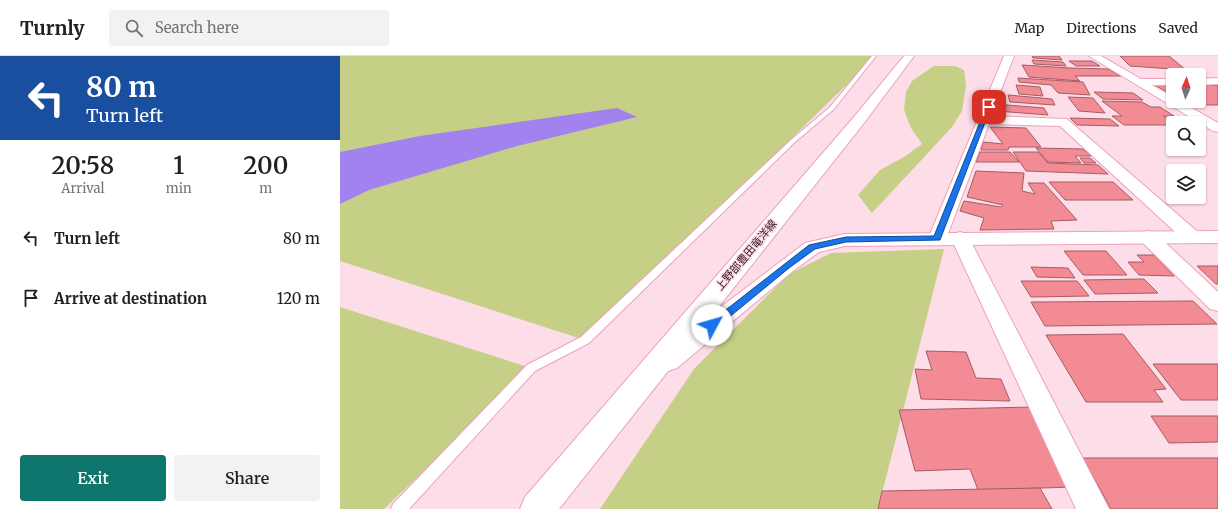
<!DOCTYPE html>
<meta charset="utf-8">
<style>
:root{--surface:#fff;--page:#f2f2f2;--text:#202124;--muted:#757577;--line:#e0e0e0;--accent:#0f766e}
body{margin:0;font-family:Merriweather,"Noto Sans JP",serif;background:var(--page);color:var(--text);height:100vh;display:flex;flex-direction:column;font-size:15px;white-space:nowrap}
*{box-sizing:border-box;margin:0}
p{font-size:13px;color:var(--muted)}
.icon{flex:none;width:22px;height:22px;fill:none;stroke:currentColor;stroke-width:2;stroke-linecap:round;stroke-linejoin:round}
.map{position:relative;flex:1;overflow:hidden}
.panel{display:flex;flex-direction:column;background:var(--surface);width:340px}
.panel>*{flex:none}
.banner{background:#1a4fa0;color:#fff;overflow:hidden}
.needle{width:26px;rotate:3deg}
.buttons{position:absolute;left:826px;top:12px;display:grid;gap:8px}
.buttons a{display:grid;place-items:center;width:40px;height:40px;border-radius:4px;background:var(--surface);box-shadow:0 1px 3px #0004;font-size:20px}
.pin{position:absolute;display:grid;place-items:center;width:34px;height:34px;color:#fff;margin:-17px;border-radius:8px;box-shadow:0 2px 6px #0006}
.me{position:absolute;width:44px;margin:-22px;rotate:51deg;stroke-linejoin:round;filter:drop-shadow(0 0 3px #0008)}
.turn{display:flex;align-items:center;gap:14px;height:84px;padding:0 20px;font-size:18px}
.turn .icon{width:52px;height:52px;stroke-width:2.5}
.turn b{display:block;font-size:28px;line-height:34px}
.eta{display:flex;justify-content:space-evenly;align-items:center;height:68px;text-align:center}
.eta b{font-size:24px;font-weight:600;line-height:28px}
.cta{display:flex;gap:8px;margin-top:auto;padding:8px 20px}
.cta a{flex:1;height:46px;border-radius:4px;background:var(--accent);color:#fff;font-size:16px;font-weight:600;line-height:46px;text-align:center}
.cta a+a{background:var(--page);color:var(--text)}
ul{padding:0;list-style:none}
li{display:flex;align-items:center;gap:12px;height:60px;padding:0 20px}
li div{flex:1}
li b{display:block;font-size:15px}
li em{font-style:normal}
header{display:flex;align-items:center;gap:24px;box-sizing:border-box;height:56px;padding:0 20px;background:var(--surface);border-bottom:1px solid var(--line)}
header strong{font-size:19px}
nav{display:flex;gap:22px;margin-inline-start:auto;font-size:14px}
.search{width:280px;height:36px;background:var(--page);display:flex;align-items:center;gap:10px;box-sizing:border-box;padding:0 14px;border-radius:4px;color:var(--muted);font-size:15px}
main{display:flex;flex:1;min-height:0}
.map>svg:first-child{display:block}
.green{fill:#c5cf85}
.water{fill:#a182ef}
.building{fill:#f28b93;stroke:#a55c63}
.lines{fill:none;stroke-linecap:round;stroke-linejoin:round}
.service-casing{stroke:#eca1bd;stroke-width:2}
.minor-casing{stroke:#eca1bd;stroke-width:2}
.tertiary-casing{stroke:#eca1bd;stroke-width:2}
.secondary-casing{stroke:#eca1bd;stroke-width:2}
.service{fill:#fff;fill-rule:evenodd}
.minor{fill:#fff;fill-rule:evenodd}
.tertiary{fill:#fff;fill-rule:evenodd}
.secondary{fill:#fff;fill-rule:evenodd}
.route{fill:#1a73e8;stroke:#114b97}
.labels{text-anchor:middle;dominant-baseline:central;stroke-width:3;stroke-linejoin:round;paint-order:stroke}
.street-label{font-size:11px;fill:#311520;stroke:#fddde8}
</style>
<header>
<strong>Turnly</strong>
<div class="search"><svg class="icon" aria-label="search" viewBox="0 0 24 24"><circle cx="10" cy="10" r="6"/><path d="M15 15l6 6"/></svg>Search here</div>
<nav><a>Map</a><a>Directions</a><a>Saved</a></nav>
</header>
<main>
<section class="panel">
<div class="banner">
<div class="turn"><svg class="icon" aria-label="left" viewBox="0 0 24 24"><path d="M17 20v-9H6M10 6l-5 5 5 5"/></svg><div><b>80 m</b>Turn left</div></div>
</div>
<div class="eta">
<div><b>20:58</b><p>Arrival</p></div>
<div><b>1</b><p>min</p></div>
<div><b>200</b><p>m</p></div>
</div>
<ul>
<li><svg class="icon" aria-label="left" viewBox="0 0 24 24"><path d="M17 20v-9H6M10 6l-5 5 5 5"/></svg><div><b>Turn left</b></div><em>80 m</em></li>
<li><svg class="icon" aria-label="arrive" viewBox="0 0 24 24"><path d="M6 21V4h12l-3 4 3 4H6"/></svg><div><b>Arrive at destination</b></div><em>120 m</em></li>
</ul>
<div class="cta"><a>Exit</a><a>Share</a></div>
</section>
<div class="map">
<svg width="878" height="453" viewBox="0 0 878 453">
<rect width="100%" height="100%" fill="#fddde8"/>
<g class="green">
<path d="M0,0H536L245,284L0,205Z"/>
<path d="M594,10H615L624,14L626,30L622,55L612,71L532,157L518,139L540,114L564,101L582,88L571,72L564,54L566,36L572,25Z"/>
<path d="M604,193L538,453H260L354,313L449,218L491,197Z"/>
<path d="M0,251L191,312L44,453H0Z"/>
</g>
<path class="water" d="M277,52L297,61L177,90L29,134L0,148V96L80,80Z"/>
<g class="building">
<path d="M692,0H719L722,4L693,2Z"/>
<path d="M780,0H829L846,14L790,10Z"/>
<path d="M692,4L723,6L726,10L694,8Z"/>
<path d="M729,5H752L760,10H736Z"/>
<path d="M682,9L730,12L768,13L781,20H735L740,25L689,21Z"/>
<path d="M678,22L743,26L750,39L718,37L711,29L679,26Z"/>
<path d="M676,29L700,31L703,40L679,38Z"/>
<path d="M814,29H833V39Z"/>
<path d="M859,29H878V49H852L845,45H859Z"/>
<path d="M754,36L793,37L803,44L763,43Z"/>
<path d="M668,39L712,43L715,49L670,46Z"/>
<path d="M728,41L753,42L765,57L739,55Z"/>
<path d="M762,45L802,46L811,51H820L834,60H823L830,64L853,65L857,67H833V69H784L772,60H782Z"/>
<path d="M655,48L704,52L708,59L657,55Z"/>
<path d="M730,62L770,63L779,70L737,69Z"/>
<path d="M650,71L686,72L701,91H669L668,94H641L643,86L663,88Z"/>
<path d="M696,92L743,93L751,100H735L741,107L708,106Z"/>
<path d="M640,96H670L679,106H636Z"/>
<path d="M673,96H698L708,107L758,109L768,118L686,115Z"/>
<path d="M740,102H750L756,107H744Z"/>
<path d="M636,115L684,117L682,135L695,138L688,127H704L737,164L711,165L714,173L640,174L644,162L620,155L624,145L661,151L663,149L627,141Z"/>
<path d="M709,126H773L793,144H725Z"/>
<path d="M724,195H766L787,219H743Z"/>
<path d="M797,199H814L834,220L799,219L788,206H804Z"/>
<path d="M857,210H878V228H876Z"/>
<path d="M691,211L728,212L735,222L697,221Z"/>
<path d="M804,223L818,237L755,238L744,224Z"/>
<path d="M681,225H737L749,240L691,241Z"/>
<path d="M853,245L877,268L705,270L691,246Z"/>
<path d="M783,278L826,333L814,334L823,346H746L706,279Z"/>
<path d="M586,295L626,296L636,322L661,323L670,345L581,343L575,313L592,314Z"/>
<path d="M813,308H878V344H841Z"/>
<path d="M693,351L734,431L638,434L630,413L575,415L559,354Z"/>
<path d="M811,360H878V386L829,387Z"/>
<path d="M743,402H878V453H771Z"/>
<path d="M700,432L712,453H538L542,435Z"/>
</g>
<g class="lines">
<defs>
<path id="service" d="M532,0H536L494,53L455,86L249,287L195,315L69,453H51L53,448L187,309L241,281L451,84L490,51Z"/>
<g id="minor">
<path d="M664,0H674L651,60L727,63L859,177L861,181L859,185L852,187L845,185L720,70L649,68L606,183L604,187L597,189L590,187L588,183Z"/>
<path d="M749,0H761L801,23H833V29H812L833,41V45H840L878,67V76L873,75Z"/>
<path d="M878,22V28L859,29V23Z"/>
<path d="M808,175L815,177L878,236V255L870,253L801,185L799,181L801,177Z"/>
<path d="M620,176L627,178L629,182L769,453H736L611,182L613,178Z"/>
</g>
<path id="tertiary" d="M878,175V187L505,190L479,196L453,215L337,312L328,315L319,312L315,305L319,298L465,187L505,178Z"/>
<path id="secondary" d="M564,0H574L524,67L219,453H180L185,441L514,61Z"/>
</defs>
<use href="#service" class="service-casing"/>
<use href="#minor" class="minor-casing"/>
<use href="#tertiary" class="tertiary-casing"/>
<use href="#secondary" class="secondary-casing"/>
<use href="#service" class="service"/>
<use href="#minor" class="minor"/>
<use href="#tertiary" class="tertiary"/>
<use href="#secondary" class="secondary"/>
</g>
<path class="route" d="M649,50L651,51L600,184L506,186L475,193L449,212L376,272H369L367,269L369,267L469,189L506,181L594,180L646,51Z"/>
<g class="labels">
<g class="street-label">
<text transform="translate(406 199) rotate(-50)">上野部豊田竜洋線</text>
</g>
</g>
</svg>
<div class="buttons">
<a><svg class="needle" viewBox="-14 -14 28 28"><path d="M0-13l5 13h-10z" fill="#e53935"/><path d="M0 13l5-13h-10z" fill="#757577"/></svg></a>
<a><svg class="icon" aria-label="search" viewBox="0 0 24 24"><circle cx="10" cy="10" r="6"/><path d="M15 15l6 6"/></svg></a>
<a><svg class="icon" aria-label="layers" viewBox="0 0 24 24"><path d="M12 4l9 5-9 5-9-5zM3 14l9 5 9-5"/></svg></a>
</div>
<div class="pin" style="left:649px;top:51px;background:#d93025"><svg class="icon" aria-label="arrive" viewBox="0 0 24 24"><path d="M6 21V4h12l-3 4 3 4H6"/></svg></div>
<svg class="me" style="left:372px;top:269px" viewBox="-20 -20 40 40"><circle r="19" fill="#fff"/><path d="M0-13L10 11 0 6-10 11z" fill="#1a73e8"/></svg>
</div>
</main>
